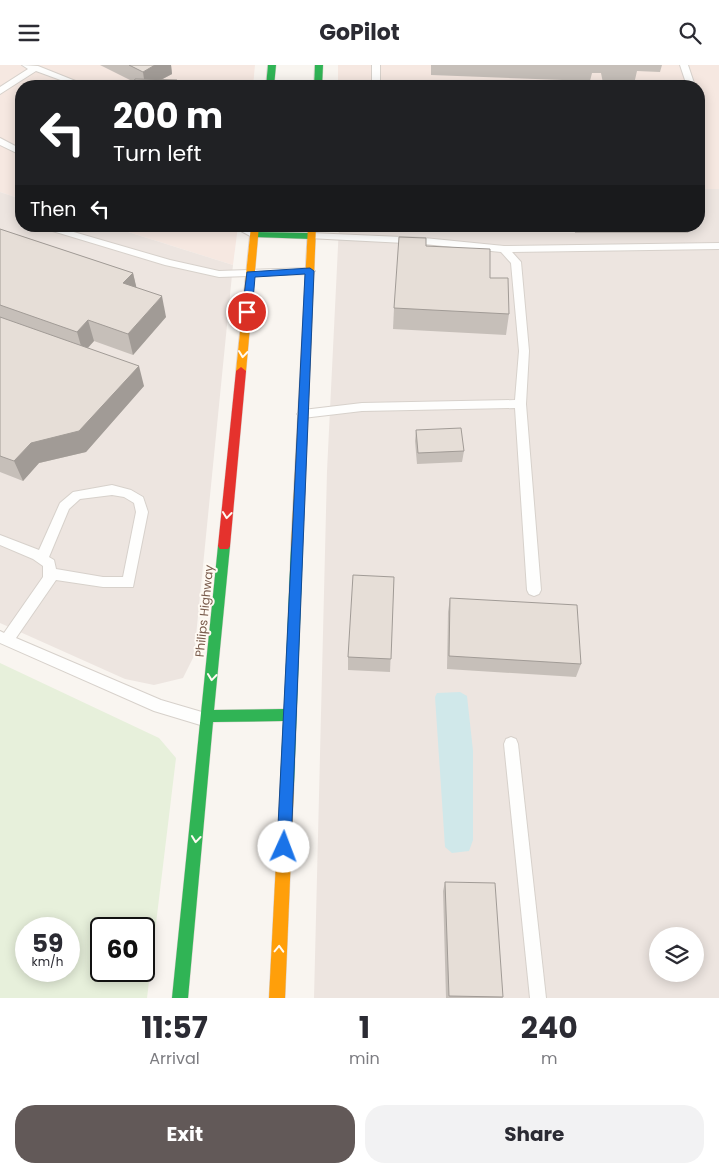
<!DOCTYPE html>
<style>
:root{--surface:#fff;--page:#f2f2f3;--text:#2b2b33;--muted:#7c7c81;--accent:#625958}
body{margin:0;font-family:Poppins,sans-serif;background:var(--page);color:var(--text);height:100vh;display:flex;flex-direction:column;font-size:19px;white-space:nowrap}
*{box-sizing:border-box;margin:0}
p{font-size:16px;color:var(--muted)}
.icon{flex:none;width:28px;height:28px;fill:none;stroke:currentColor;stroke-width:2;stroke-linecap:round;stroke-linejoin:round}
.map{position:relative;height:933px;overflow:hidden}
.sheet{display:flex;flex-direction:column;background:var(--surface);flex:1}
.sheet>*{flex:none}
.hud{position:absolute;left:15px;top:15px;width:690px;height:152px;border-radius:20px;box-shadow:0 2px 12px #0003;background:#202124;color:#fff;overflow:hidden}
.fabs{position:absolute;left:649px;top:862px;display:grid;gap:10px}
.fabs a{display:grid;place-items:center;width:55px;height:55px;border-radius:50%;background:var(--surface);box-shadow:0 2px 12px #0003;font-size:25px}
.speed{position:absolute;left:15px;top:852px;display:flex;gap:10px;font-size:25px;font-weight:700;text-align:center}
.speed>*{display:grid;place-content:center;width:65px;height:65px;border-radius:50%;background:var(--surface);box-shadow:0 2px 12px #0003;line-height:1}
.speed small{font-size:12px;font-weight:400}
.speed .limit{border:2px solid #111;border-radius:8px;background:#fff;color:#111}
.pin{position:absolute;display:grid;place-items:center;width:42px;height:42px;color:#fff;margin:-21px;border:2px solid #fff;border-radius:50%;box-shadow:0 1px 5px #0007}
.me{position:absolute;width:55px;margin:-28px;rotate:2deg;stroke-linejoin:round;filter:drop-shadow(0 0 4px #0008)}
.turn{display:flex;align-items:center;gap:18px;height:105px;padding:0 15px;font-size:22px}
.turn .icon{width:65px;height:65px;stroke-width:2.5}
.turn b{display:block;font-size:35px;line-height:42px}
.then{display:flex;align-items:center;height:48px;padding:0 15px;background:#0003;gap:10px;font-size:19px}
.eta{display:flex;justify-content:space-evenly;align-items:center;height:85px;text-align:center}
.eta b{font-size:30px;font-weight:700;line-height:35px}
.cta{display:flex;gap:10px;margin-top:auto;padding:10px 15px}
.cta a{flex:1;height:58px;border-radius:20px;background:var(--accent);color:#fff;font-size:20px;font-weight:700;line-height:58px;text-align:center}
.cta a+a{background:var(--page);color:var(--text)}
header{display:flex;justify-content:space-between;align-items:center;height:65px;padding:0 15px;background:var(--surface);font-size:22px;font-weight:700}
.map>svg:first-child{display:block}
.commercial{fill:#f6e8e1}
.industrial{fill:#ede5e0;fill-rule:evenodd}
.green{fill:#e7f0db;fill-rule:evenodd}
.water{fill:#d0e8ea}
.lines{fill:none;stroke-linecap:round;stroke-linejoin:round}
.lane-casing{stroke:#d7d1cb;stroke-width:2}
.fast-casing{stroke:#dad1cc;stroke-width:1}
.slow-casing{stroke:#dad1cc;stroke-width:1}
.jam-casing{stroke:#dad1cc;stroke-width:1}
.lane{fill:#fefefd;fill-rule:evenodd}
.fast{fill:#30b455;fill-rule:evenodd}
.slow{fill:#ff9f0a;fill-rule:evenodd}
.jam{fill:#e5322d;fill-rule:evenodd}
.wall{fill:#c6bfb9}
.shaded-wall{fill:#a19b96}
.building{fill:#e6ded7;stroke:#a19b96}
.oneway{stroke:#fffaf3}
.route{fill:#1a73e8;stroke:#114b97}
.labels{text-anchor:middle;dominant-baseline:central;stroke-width:4;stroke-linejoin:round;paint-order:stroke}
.street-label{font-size:12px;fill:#7a5c4d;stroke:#fffaf3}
</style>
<header><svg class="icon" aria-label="menu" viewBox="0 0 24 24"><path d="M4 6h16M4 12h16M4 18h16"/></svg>GoPilot<svg class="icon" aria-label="search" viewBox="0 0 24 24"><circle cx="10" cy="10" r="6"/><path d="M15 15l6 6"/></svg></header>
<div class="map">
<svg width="719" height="933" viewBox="0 0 719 933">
<rect width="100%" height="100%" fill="#f9f5f0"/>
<g class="commercial">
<path d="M0,0H255L253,21H21V134L0,127Z"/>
<path d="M338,0H719V124H699V21H338Z"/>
<path d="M109,161H238L233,200Z"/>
</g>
<g class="industrial">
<path d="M699,124H719V933H314L327,406L339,161H699ZM658,871H695V909H658Z"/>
<path d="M0,127L21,134V161H109L233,200L194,591L183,613L154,620L125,614L0,558Z"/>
</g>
<path class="green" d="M0,598L159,673L176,693L147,933H0ZM26,864H69V906H26ZM101,864H144V906H101Z"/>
<path class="water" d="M460,627L467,631L473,686V775L469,786L452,788L445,782L435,632L437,628Z"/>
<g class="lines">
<defs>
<g id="lane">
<path d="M22,0L38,1L88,21H77L36,6L0,29V22L28,4Z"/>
<rect x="372" y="0" width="8" height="21"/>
<path d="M680,0H688L695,21H687Z"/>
<path d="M0,73L21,84V90L0,80Z"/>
<path d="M36,161H53L170,195L219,206L310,203L315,206L310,209L219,212L165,200Z"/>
<path d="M232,161H245L260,170L258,172H252Z"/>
<path d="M311,168L424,173L504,181L719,178V184L512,187L521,197L529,286L526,339L541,525L539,529L534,531L529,529L527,525L515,343L362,346L303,353L297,349L303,345L362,338L515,335L519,286L511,198L501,187L424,179L308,173V169Z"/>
<path d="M112,420L131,425L143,432L148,447L133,522H103L56,515L16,573L161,635L212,650L214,655L212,660L207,662L154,646L0,578V566L4,568L43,512V501L33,494L0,480V470L39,485L60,438L73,427ZM112,430L124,432L134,438L136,447L123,512H103L56,504L54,495L49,492L69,444L80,434Z"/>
<path d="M511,672L516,674L518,679L546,933H530L504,679L506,674Z"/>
</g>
<g id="fast">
<path d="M268,0H276L274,21H266Z"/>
<path d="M315,0H323L322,21H314Z"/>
<path d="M255,167L311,168L315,171L311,174L252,172L251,170Z"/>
<path d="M224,476L228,478L230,481L214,645L284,644L291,481L293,478H301L303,481L294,720L292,725L287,726L282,725L280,720L283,656L213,657L188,933H172L218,481L220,478Z"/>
</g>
<g id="slow">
<path d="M251,161H259L246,306L241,310L236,306Z"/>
<path d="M308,161H316L303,481L301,484H293L291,481Z"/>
<path d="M287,714L292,715L294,720L285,933H269L280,720L282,715Z"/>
</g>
<path id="jam" d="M241,302L246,306L230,481L228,484H220L218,481L236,306Z"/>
</defs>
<use href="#lane" class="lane-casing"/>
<use href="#fast" class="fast-casing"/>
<use href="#slow" class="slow-casing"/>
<use href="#jam" class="jam-casing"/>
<use href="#lane" class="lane"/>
<use href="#fast" class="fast"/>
<use href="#slow" class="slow"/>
<use href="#jam" class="jam"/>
</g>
<g class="wall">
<path d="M100,0H171L172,9L161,15H177L178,21H132L134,17Z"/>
<path d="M431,0H662L660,7L637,6L634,19L603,18L601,8H592L590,16L431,10Z"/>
<path d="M435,161H507L435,162Z"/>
<path d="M574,161H691L688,168H575Z"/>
<path d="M0,164L133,208L136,222L166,252L133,290L94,276L88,283L144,321L86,387L39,398L23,416L0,407Z"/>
<path d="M426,181L490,213L509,249L506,270L393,264L394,243Z"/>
<path d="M416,365L464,386L462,397L417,399L415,376Z"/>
<path d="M394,512L390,607L348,605V592Z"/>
<path d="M450,533L581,599L576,612L447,604L448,547Z"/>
<path d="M445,817L503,932L502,933H446L443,826Z"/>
</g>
<g class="shaded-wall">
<path d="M155,0H171L172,9L149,21H145L143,7Z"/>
<path d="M133,208L138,229L123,218Z"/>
<path d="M162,231L166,252L133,290L128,269Z"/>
<path d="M88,255L94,276L83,288L77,267Z"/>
<path d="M139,301L144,321L86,387L39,398L23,416L14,396L31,378Z"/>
</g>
<g class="building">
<path d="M129,0H155L143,7Z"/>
<path d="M135,14L177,15L176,21H132Z"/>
<path d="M0,164L133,208L123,218L162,231L128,269L88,255L77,267L0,240Z"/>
<path d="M399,172L426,173V181L490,184V213H508L509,249L394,243Z"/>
<path d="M0,252L139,301L79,366L31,378L14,396L0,391Z"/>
<path d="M461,363L464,386L418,388L416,365Z"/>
<path d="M353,510L394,512L391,594L348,592Z"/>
<path d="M450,533L577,540L581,599L449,591Z"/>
<path d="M445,817L495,818L503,932L449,931Z"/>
</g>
<defs><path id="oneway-chevron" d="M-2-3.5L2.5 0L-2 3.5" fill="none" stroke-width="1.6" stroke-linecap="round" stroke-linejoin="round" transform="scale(1.25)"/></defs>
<g class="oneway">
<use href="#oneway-chevron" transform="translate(243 289) rotate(96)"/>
<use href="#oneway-chevron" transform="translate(227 450) rotate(96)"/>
<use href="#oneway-chevron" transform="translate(212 612) rotate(96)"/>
<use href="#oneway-chevron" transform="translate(196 774) rotate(96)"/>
<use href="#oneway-chevron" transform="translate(279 884) rotate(-88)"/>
</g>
<path class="route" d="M310,203L314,206L291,782L289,787L284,789L279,787L277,782L305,209L255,212L252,247L247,250L242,247L247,207Z"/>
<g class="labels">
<g class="street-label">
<text transform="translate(204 546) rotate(-84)">Philips Highway</text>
</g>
</g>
</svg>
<div class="fabs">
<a><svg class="icon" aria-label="layers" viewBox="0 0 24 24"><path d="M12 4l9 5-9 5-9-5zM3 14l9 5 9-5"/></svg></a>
</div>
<div class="speed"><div>59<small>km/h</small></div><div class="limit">60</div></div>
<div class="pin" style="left:247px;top:247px;background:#d93025"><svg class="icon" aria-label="arrive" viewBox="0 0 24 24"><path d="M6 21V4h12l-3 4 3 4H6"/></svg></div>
<svg class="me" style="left:284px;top:782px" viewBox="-20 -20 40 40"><circle r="19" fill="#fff"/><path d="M0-13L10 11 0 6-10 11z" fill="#1a73e8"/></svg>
<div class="hud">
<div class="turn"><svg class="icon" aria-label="left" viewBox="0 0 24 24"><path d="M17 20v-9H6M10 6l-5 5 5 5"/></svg><div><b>200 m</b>Turn left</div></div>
<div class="then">Then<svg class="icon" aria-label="left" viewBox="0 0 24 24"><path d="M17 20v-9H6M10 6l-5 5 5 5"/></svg></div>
</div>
</div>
<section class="sheet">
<div class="eta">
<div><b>11:57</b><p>Arrival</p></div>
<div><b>1</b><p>min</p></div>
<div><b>240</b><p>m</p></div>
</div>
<div class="cta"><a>Exit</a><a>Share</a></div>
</section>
